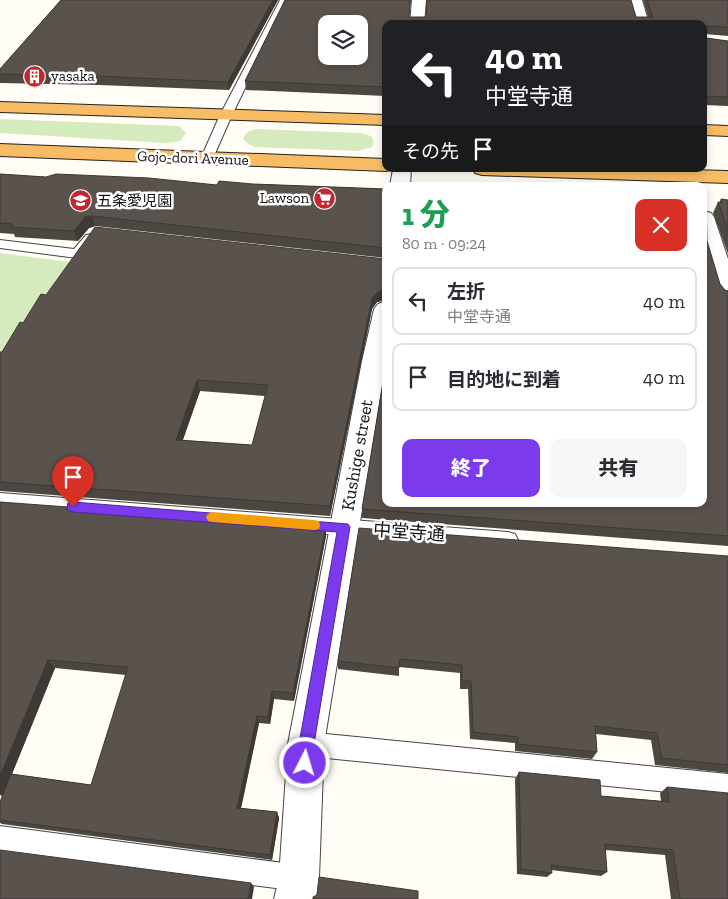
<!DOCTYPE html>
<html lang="ja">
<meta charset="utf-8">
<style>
:root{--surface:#fff;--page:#f7f7f7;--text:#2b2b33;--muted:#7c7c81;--line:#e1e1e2;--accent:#7c3aed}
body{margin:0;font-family:"Zilla Slab","Noto Sans JP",serif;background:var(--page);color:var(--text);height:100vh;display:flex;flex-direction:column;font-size:19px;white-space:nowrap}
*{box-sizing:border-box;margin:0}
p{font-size:16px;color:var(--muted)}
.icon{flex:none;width:28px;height:28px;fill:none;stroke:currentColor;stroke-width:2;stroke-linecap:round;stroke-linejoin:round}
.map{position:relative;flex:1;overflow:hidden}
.details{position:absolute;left:382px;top:182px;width:325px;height:325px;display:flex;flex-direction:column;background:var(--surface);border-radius:10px;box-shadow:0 2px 8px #0003}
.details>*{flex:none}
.banner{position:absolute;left:382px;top:20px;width:325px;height:152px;border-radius:10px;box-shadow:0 2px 8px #0003;background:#202124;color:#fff;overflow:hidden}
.buttons{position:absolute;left:318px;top:15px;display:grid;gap:10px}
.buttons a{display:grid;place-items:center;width:50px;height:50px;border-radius:10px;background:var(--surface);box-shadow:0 2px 8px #0003;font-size:25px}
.pin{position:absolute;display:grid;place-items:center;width:42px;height:42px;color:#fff;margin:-51px -21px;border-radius:50% 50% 50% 0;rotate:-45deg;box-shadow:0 0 5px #0007}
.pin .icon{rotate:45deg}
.me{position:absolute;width:55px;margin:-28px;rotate:5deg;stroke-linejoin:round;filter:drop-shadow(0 0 4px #0008)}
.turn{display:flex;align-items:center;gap:18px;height:105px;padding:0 20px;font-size:22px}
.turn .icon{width:65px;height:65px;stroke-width:2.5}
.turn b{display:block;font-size:35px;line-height:42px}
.then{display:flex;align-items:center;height:48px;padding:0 20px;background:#0003;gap:10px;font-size:19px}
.round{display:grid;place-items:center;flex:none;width:52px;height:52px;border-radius:10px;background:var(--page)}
.headline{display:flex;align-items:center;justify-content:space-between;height:85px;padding:0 20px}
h1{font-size:30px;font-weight:800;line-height:38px;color:#1e9e55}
.button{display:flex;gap:10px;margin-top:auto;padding:10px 20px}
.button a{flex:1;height:58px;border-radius:10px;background:var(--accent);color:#fff;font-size:20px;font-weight:800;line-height:58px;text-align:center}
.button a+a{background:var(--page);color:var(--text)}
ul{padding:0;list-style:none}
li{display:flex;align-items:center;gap:15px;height:68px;margin:0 10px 8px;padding:0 10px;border:2px solid var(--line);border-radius:10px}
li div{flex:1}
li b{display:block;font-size:19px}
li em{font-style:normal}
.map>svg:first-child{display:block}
.green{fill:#d5ebbd}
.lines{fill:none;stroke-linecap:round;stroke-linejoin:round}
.service-casing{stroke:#444;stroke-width:2}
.minor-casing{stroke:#444;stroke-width:2}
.trunk-casing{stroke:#222;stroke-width:2}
.service{fill:#fff;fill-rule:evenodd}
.minor{fill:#fff;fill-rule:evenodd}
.trunk{fill:#f7bc64;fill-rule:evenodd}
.wall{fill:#4d4742;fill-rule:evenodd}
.shaded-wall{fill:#3f3936}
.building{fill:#5a524d;stroke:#3f3936;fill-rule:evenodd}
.route{fill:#7c3aed;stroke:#51269a}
.slow{fill:#f59e0b}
.labels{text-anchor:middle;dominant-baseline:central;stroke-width:5;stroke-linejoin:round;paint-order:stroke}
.far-poi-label{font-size:15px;fill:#111;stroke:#fff;text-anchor:start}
.far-street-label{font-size:15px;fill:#111;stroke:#fff}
.street-label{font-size:18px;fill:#111;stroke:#fff}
</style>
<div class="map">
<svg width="728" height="899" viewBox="0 0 728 899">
<rect width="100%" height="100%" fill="#fffdf5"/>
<g class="green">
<path d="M0,119L179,126L186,133L180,141L166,143L0,133Z"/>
<path d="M257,129L360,133L371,136L374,141L372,147L358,151L255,147L248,144L243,139L247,132Z"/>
<path d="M0,253L77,263L0,360Z"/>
</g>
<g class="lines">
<defs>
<g id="service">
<path d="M280,0H288L232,115L213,158L211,161H203L201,158L220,115Z"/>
<path d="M91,234L98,238L82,257L77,258L0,248V240L74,249L86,235Z"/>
<path d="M0,493L508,532L515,534L518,540L515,546L508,548L0,509Z"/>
<path d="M306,732L728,774V798L306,756L298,752L294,744L298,736Z"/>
<path d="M0,826L299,865L308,869L312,878L308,887L299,891L0,852Z"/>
</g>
<g id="minor">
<path d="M412,0H426L424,24H410Z"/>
<path d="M628,0H642L649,24H635Z"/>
<path d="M393,169H411L410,186H390Z"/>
<path d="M704,211L711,213L714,217L728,259V301L720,299L717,294L704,251Z"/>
<path d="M386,301V362L324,744L319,878L316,899H274L279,878L288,744L362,361L374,309L378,304Z"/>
</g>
<g id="trunk">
<path d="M0,102L386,115V125L0,112Z"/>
<path d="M704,125L728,126V136L704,135Z"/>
<path d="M0,144L386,159V169H393L386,171L0,156Z"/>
<path d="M473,169H651L728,171V183L482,175L475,173Z"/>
</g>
</defs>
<use href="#service" class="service-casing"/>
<use href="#minor" class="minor-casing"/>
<use href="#trunk" class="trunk-casing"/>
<use href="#service" class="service"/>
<use href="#minor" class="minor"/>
<use href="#trunk" class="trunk"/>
</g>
<g class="wall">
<path d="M61,0H278L229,90L99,85L0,83V69Z"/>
<path d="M285,0H411L409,17H426L427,0H631L636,17H648L643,0H728V36L705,34L706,38L728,41V106L704,105V24H386V96L246,90L245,81ZM326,24H359V56H326Z"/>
<path d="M0,174L46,177L217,185L253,184L386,189V258L95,226L89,228L78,241L15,237L14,234L0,233Z"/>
<path d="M721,199L728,200V254L713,213L718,202L719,203Z"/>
<path d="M707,241L720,284L725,290L728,291V546L362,518V509L386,504H704Z"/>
<path d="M386,259V300L377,302L372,309L330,516L0,491V352H2L23,323L46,295ZM200,391L265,396L252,445L183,440Z"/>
<path d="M0,502L326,536L294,701L274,699L270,724L259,723L241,808L277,812L279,818L272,860L2,824L0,823V802L2,796L0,795ZM55,668L126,675L91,785L12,774Z"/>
<path d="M728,556V773L655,765L651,740L596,734L597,752L592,759L515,751V743L470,739L468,689H460V673L399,667V676L338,669V661Z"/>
<path d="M519,772L601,796L661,801L660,793L667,787L728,899H671L665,855L605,850L607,872L601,876L551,870L552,873L547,877L517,874L515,779Z"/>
</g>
<g class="shaded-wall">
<path d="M273,0H278L229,90L228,82Z"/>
<path d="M92,216L95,226L89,228L78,241L74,231L85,217Z"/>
<path d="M386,289V300L377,302L372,309L330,516V506L372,298L378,292Z"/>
<path d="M197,380L200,391L179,450L176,440Z"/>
<path d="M326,526V536L294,701L293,693Z"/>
<path d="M48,660L55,668L3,796L0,793V776Z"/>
<path d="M272,691L274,699L270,724L268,717Z"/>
<path d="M257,716L259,723L240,813L237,808Z"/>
<path d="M277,812L279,818L272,860L270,855Z"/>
<path d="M251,883L254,887L252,899H248Z"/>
</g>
<g class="building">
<path d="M61,0H273L228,82L96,76L0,74V69Z"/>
<path d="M285,0H410L409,17H426L427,0H631L636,17H653L647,0H728V27L707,26L705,28L706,38L728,41V97L704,96V24H386V87L245,81ZM326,24H359V56H326Z"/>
<path d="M0,174L46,177L56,174L149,178L217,185L219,181L253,184L386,189V248L92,216L85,217L74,231L11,227L12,224L0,223Z"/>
<path d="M721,199L728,200V230L718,202L722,203Z"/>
<path d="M704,202H706L707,241L720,284L725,290L728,291V536L362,509L386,364V504H704Z"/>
<path d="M95,227L386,259V289L378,292L372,298L330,506L0,482V352H2L20,322L23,323L41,294L46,295ZM197,380L268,385L252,445L176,440Z"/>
<path d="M0,502L326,526L293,693L272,691L268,717L257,716L237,808L277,812L270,855L0,820V802L11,774L91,785L128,667L48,660L0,776Z"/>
<path d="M359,528L728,556V765L662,758L657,733L595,726L597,752L518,744V737L473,732L471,681H462V665L400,659L399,668L338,661Z"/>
<path d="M519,772L600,780L601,796L669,802L667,787L728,793V899H680L673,850L605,844L607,872L551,865L552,873L521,869Z"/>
<path d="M0,850L251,883L248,899H0Z"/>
<path d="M319,877L418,891V899H313V897L317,895Z"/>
</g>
<path class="route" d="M73,502L348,524L350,527L310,768L305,771L300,768L297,763L299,744L337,532L73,512L68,510L67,507L68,503Z"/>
<path class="slow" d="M212,512L314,520L319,521L320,525L319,529L314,530L212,522L208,521L206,517L208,514Z"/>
<defs>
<symbol id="building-disc" viewBox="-11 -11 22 22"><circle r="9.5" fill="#c4262e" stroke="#fff"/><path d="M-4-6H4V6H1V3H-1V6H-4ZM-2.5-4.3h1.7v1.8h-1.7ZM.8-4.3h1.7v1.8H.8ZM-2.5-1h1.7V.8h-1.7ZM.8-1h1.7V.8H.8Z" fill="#fff"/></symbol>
<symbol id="supermarket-disc" viewBox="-11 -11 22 22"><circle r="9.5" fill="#c4262e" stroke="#fff"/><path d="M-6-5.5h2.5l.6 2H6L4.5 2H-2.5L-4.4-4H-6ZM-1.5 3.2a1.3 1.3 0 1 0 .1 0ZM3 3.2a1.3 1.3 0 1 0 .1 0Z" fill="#fff"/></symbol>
<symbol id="school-disc" viewBox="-11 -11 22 22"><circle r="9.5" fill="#c4262e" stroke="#fff"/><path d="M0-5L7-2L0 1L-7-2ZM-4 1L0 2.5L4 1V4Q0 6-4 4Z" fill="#fff"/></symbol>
</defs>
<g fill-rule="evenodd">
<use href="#building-disc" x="22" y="64" width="25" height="25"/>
<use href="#supermarket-disc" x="312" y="186" width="25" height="25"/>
<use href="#school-disc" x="68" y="188" width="25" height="25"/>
</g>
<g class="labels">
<g class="far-poi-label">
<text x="51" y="76">yasaka</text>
<text x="309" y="198" text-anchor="end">Lawson</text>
<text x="97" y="201">五条愛児園</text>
</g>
<g class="far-street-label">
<text transform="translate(193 158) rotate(2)">Gojo-dori Avenue</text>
</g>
<g class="street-label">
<text transform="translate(357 455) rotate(-80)">Kushige street</text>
<text transform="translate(409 532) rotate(4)">中堂寺通</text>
</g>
</g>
</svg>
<div class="buttons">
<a><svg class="icon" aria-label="layers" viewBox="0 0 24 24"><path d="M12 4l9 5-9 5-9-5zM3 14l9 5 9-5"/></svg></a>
</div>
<div class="pin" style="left:73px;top:507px;background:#d93025"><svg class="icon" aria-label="arrive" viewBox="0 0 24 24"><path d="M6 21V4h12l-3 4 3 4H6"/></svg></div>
<svg class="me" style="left:305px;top:763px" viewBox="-20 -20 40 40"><circle r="17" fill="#7c3aed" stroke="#fff" stroke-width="3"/><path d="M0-11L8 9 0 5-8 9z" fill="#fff"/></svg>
<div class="banner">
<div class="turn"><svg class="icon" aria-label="left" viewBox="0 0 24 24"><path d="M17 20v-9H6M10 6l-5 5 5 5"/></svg><div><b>40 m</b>中堂寺通</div></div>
<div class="then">その先<svg class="icon" aria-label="arrive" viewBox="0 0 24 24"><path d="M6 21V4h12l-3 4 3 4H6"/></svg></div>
</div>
<section class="details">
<div class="headline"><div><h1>1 分</h1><p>80 m · 09:24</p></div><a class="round" style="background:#d93025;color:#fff"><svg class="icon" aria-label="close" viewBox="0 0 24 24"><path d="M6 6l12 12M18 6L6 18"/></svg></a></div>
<ul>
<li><svg class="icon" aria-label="left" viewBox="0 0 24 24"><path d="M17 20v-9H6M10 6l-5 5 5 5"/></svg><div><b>左折</b><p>中堂寺通</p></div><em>40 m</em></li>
<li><svg class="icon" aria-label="arrive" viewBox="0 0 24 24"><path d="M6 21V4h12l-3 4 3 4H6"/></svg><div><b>目的地に到着</b></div><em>40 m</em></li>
</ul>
<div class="button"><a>終了</a><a>共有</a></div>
</section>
</div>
